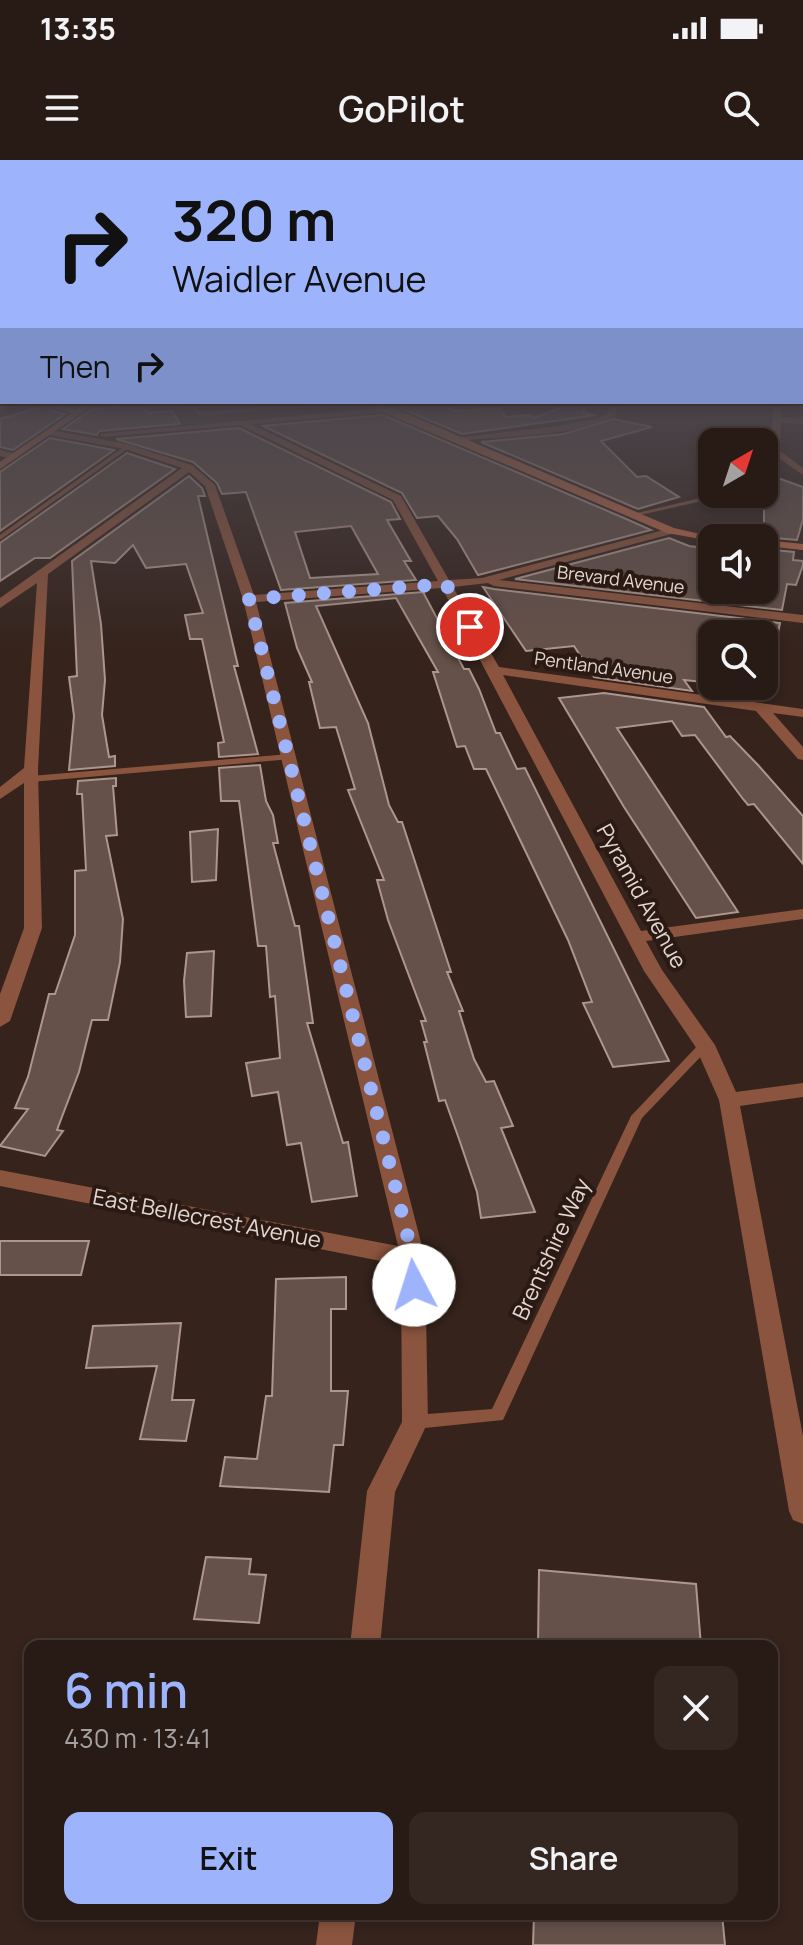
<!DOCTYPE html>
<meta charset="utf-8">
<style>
:root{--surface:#281a15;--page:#342722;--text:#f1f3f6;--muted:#a5a1a0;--line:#443834;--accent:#9db4fd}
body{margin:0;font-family:Manrope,sans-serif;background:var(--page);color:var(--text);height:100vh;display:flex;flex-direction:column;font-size:30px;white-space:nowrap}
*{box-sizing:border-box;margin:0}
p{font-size:26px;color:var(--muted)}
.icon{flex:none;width:44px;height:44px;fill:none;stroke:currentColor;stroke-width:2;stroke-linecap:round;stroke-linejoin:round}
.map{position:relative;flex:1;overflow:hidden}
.details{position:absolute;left:24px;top:1480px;width:754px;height:280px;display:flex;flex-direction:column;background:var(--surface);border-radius:16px;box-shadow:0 4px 12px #0003,0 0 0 2px var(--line)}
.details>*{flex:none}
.guide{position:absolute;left:0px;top:0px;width:804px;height:244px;box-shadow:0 4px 12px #0003,0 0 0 2px var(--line);background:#9db4fd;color:#111;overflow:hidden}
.needle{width:52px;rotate:39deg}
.tools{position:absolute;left:698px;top:268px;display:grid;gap:16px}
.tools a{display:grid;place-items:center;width:80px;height:80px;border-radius:16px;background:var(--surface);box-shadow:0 4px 12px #0003,0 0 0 2px var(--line);font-size:40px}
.pin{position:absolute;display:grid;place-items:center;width:68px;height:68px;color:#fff;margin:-34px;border:4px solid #fff;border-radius:50%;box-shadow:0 2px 8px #0007}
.me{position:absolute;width:88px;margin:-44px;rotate:355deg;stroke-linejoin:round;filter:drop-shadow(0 0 6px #0008)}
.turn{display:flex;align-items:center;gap:28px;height:168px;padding:0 40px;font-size:36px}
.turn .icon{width:104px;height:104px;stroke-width:2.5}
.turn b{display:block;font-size:56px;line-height:68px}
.then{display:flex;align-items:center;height:76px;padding:0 40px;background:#0003;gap:16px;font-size:30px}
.round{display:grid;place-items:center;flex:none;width:84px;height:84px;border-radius:16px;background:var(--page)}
.summary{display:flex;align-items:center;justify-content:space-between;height:136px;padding:0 40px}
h1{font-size:48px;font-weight:600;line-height:60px;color:var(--accent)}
.action{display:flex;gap:16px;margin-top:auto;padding:16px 40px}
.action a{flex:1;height:92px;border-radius:16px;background:var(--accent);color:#111;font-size:32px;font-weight:600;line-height:92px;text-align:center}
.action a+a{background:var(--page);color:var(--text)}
.status{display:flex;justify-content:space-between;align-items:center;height:56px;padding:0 40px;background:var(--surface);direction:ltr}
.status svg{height:22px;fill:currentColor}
header{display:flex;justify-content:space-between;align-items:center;height:104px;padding:0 40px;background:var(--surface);font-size:36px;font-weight:600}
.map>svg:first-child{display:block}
.building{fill:#655149;stroke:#ad968d;stroke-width:2;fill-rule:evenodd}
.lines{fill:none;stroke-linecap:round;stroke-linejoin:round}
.lane{fill:#8a543e;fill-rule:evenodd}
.street{fill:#8a543e;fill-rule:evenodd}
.secondary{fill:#c06b47;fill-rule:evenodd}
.route{stroke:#9db4fd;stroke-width:14;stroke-dasharray:0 25.2}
.labels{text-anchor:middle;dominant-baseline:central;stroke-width:8;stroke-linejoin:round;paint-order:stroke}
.far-street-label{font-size:18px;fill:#e3d7d2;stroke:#2b1a13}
.street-label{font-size:22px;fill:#e3d7d2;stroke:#2b1a13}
</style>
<div class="status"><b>13:35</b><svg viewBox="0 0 49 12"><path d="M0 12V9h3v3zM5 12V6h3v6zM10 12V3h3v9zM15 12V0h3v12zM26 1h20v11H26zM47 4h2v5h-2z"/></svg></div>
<header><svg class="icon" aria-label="menu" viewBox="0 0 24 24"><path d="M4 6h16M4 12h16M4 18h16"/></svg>GoPilot<svg class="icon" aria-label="search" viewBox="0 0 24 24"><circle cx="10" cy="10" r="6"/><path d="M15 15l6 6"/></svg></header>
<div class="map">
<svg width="803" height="1785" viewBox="0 0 803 1785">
<rect width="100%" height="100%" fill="#35231c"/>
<g class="building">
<path d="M433,242L456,251L498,248L506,257L531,255L534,258L575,242H587L583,253L596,255L462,274L400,248Z"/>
<path d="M139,245L148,253L172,251L180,264L99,271L97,275L63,269L92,249Z"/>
<path d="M41,247L65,254L13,290L0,287V259Z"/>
<path d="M383,255L624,358L651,370L478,415L457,379L438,356L417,358L402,333L263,266Z"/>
<path d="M613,259L652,267L601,281L637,317L646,316L679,337L638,349L481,282L564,274Z"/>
<path d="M239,268L391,342L400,359L387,360L411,401H404L416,420L281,430L246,332L222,334L217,323L193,302L116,279ZM351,366L378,414L310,418L295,372Z"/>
<path d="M50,278L114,290L0,371V312Z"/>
<path d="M127,293L175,309L50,398H35L0,421V383Z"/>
<path d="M764,313L803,327V359L797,380L764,377Z"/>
<path d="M189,316L202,328L205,336H198L238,506H234L258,594L219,597L218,583L224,582L202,479H190L185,455L203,453L186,404L146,408L133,385L115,403L91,401L101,464L105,520L102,555L109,597L115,596V606L69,610L74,556L69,517L77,516L72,401Z"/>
<path d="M669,378L689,386L712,389V430H764V389L794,392L793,400L803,401V405L796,425L787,424L782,450L515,419Z"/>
<path d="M483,427L494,429L780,463L776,483L764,482V474H712V523L684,520L692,531L594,517L574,486L526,491Z"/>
<path d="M423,432L464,509H469L479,529L496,573H500L517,609L525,608L669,901L613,907L583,843L592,842L568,780L486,609H474L465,586L457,587L433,512H438L396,438L316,446L368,563L389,645L398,662H402L451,812H447L463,851H459L474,899L486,922L494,921L513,966L501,968L535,1052L481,1058L477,1032L459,979L445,940L439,941L424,882H427L421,861H426L388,760L377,720H384L348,630L355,629L336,567L320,568L309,522H312L297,488L285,443Z"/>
<path d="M604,533L704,547L726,577L730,576L758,605L803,656V704L754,644L748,645L743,639L695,575L682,576L672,561L617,568L738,752L696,758L624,647L559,538Z"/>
<path d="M260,605L266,641L273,655L278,683H273L295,766H299L313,863H307L343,983L348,982L357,1036L312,1042L301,983L287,985L278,932L252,936L246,903L280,898L275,836L270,837L266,786H258L239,641H221L219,608Z"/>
<path d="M116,618V626H113L117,675L106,676L123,759L120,802L108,860H92L79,912L57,970L63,971L45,996L0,986L28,949L15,948L28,917L49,834H55L75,775V711L86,710L82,634H77L78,621Z"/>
<path d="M218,669L216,720L192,722L190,672Z"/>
<path d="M214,791L211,856L186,857L184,821L187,793Z"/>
<path d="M0,1081H89L81,1115H0Z"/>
<path d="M346,1117V1149H331V1231H348L343,1285H334L329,1332L220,1326L225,1297L257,1299L266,1236H272L276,1119Z"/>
<path d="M181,1163L172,1240H194L186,1281L140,1279L157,1206L86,1208L93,1166Z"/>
<path d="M206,1397L251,1399L249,1414L266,1415L259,1463L194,1459Z"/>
<path d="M539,1410L696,1424L701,1486H538Z"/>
<path d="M534,1754H722L725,1785H533Z"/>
</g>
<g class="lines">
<g class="lane">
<path d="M185,242H191L201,252L317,243L320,245L200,256Z"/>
<path d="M125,286L130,287L0,380V375Z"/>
<path d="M705,337L707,340L631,357L628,355Z"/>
<path d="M289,594L292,595V599L31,622L26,619L31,616Z"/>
<path d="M705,881L709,882L711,885L709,888L642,958L503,1260L415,1269L409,1267L407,1262L409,1257L415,1255L492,1249L631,956L701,882Z"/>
</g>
<g class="street">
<path d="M12,242H26L0,251V245Z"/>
<path d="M611,242H619L616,254C589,276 494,277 457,281L452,278L558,266L599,258L608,253Z"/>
<path d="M774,242H782L781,258H803V264L781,263L780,291L803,308V315L770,292Z"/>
<path d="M391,247L388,252L251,264L401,336L449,420L482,418L671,368L676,371L675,373L499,420L803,455V463L494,426L488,423L453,427L499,507L803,549V557L773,553L803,587V600L798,599L756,551L503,515L641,771L803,749V759L646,781L662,810L715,885L736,932L803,923V937L740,946L803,1276V1364L793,1360L789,1351L719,940L695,886L644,811L442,428L256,442L425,1098L428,1262L395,1332L380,1486H350L367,1331L402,1262L401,1105L0,1026V1010L398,1086L243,439L205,326L189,312L48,414L38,610L42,768L10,861L0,867V834L24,768V623L0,639V627L24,608L37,423L0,448V438L182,308L125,289L48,275L51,270L127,284L192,305L215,325L254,435L438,421L393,340L240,265L103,277L99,274Z"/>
<path d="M0,290L18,294L20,296L15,299L0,296Z"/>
<path d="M320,1754H356L352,1785H316Z"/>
</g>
<g class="secondary">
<path d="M35,242L77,249L87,242H97L0,309V302L72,253Z"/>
<path d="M359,242L391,247L674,368L718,378H712V381L667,373Z"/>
<path d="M764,380L803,384V390L764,386Z"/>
</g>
</g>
<linearGradient id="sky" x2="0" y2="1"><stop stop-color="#1d130f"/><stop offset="0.49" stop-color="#4b454b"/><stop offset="1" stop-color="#4b454b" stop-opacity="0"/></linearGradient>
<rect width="803" height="491" fill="url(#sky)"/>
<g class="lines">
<path class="route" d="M414,1125L413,1098L249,439L446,424L470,467"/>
</g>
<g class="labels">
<g class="far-street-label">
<text transform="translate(621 419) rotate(7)">Brevard Avenue</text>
<text transform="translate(604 507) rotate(8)">Pentland Avenue</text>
</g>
<g class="street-label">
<text transform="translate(642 736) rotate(61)">Pyramid Avenue</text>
<text transform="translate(207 1058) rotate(11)">East Bellecrest Avenue</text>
<text transform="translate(551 1089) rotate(-65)">Brentshire Way</text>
</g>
</g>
</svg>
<div class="tools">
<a><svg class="needle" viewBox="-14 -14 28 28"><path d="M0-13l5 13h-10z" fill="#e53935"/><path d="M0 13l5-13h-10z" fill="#a5a1a0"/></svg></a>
<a><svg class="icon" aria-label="sound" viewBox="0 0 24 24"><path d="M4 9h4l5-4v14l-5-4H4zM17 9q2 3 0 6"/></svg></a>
<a><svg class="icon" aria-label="search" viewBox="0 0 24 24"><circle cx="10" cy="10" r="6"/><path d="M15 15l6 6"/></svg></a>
</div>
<div class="pin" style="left:470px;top:467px;background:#d93025"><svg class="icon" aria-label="arrive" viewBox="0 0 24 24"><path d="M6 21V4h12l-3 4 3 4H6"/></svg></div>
<svg class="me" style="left:414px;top:1125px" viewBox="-20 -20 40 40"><circle r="19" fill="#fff"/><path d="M0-13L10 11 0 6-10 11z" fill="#9db4fd"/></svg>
<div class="guide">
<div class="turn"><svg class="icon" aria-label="right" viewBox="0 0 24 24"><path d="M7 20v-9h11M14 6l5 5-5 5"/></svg><div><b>320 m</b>Waidler Avenue</div></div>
<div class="then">Then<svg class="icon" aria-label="right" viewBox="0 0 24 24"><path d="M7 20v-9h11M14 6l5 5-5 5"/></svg></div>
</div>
<section class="details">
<div class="summary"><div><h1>6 min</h1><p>430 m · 13:41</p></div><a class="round"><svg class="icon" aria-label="close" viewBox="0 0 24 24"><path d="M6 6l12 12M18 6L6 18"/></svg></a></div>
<div class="action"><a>Exit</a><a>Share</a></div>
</section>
</div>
